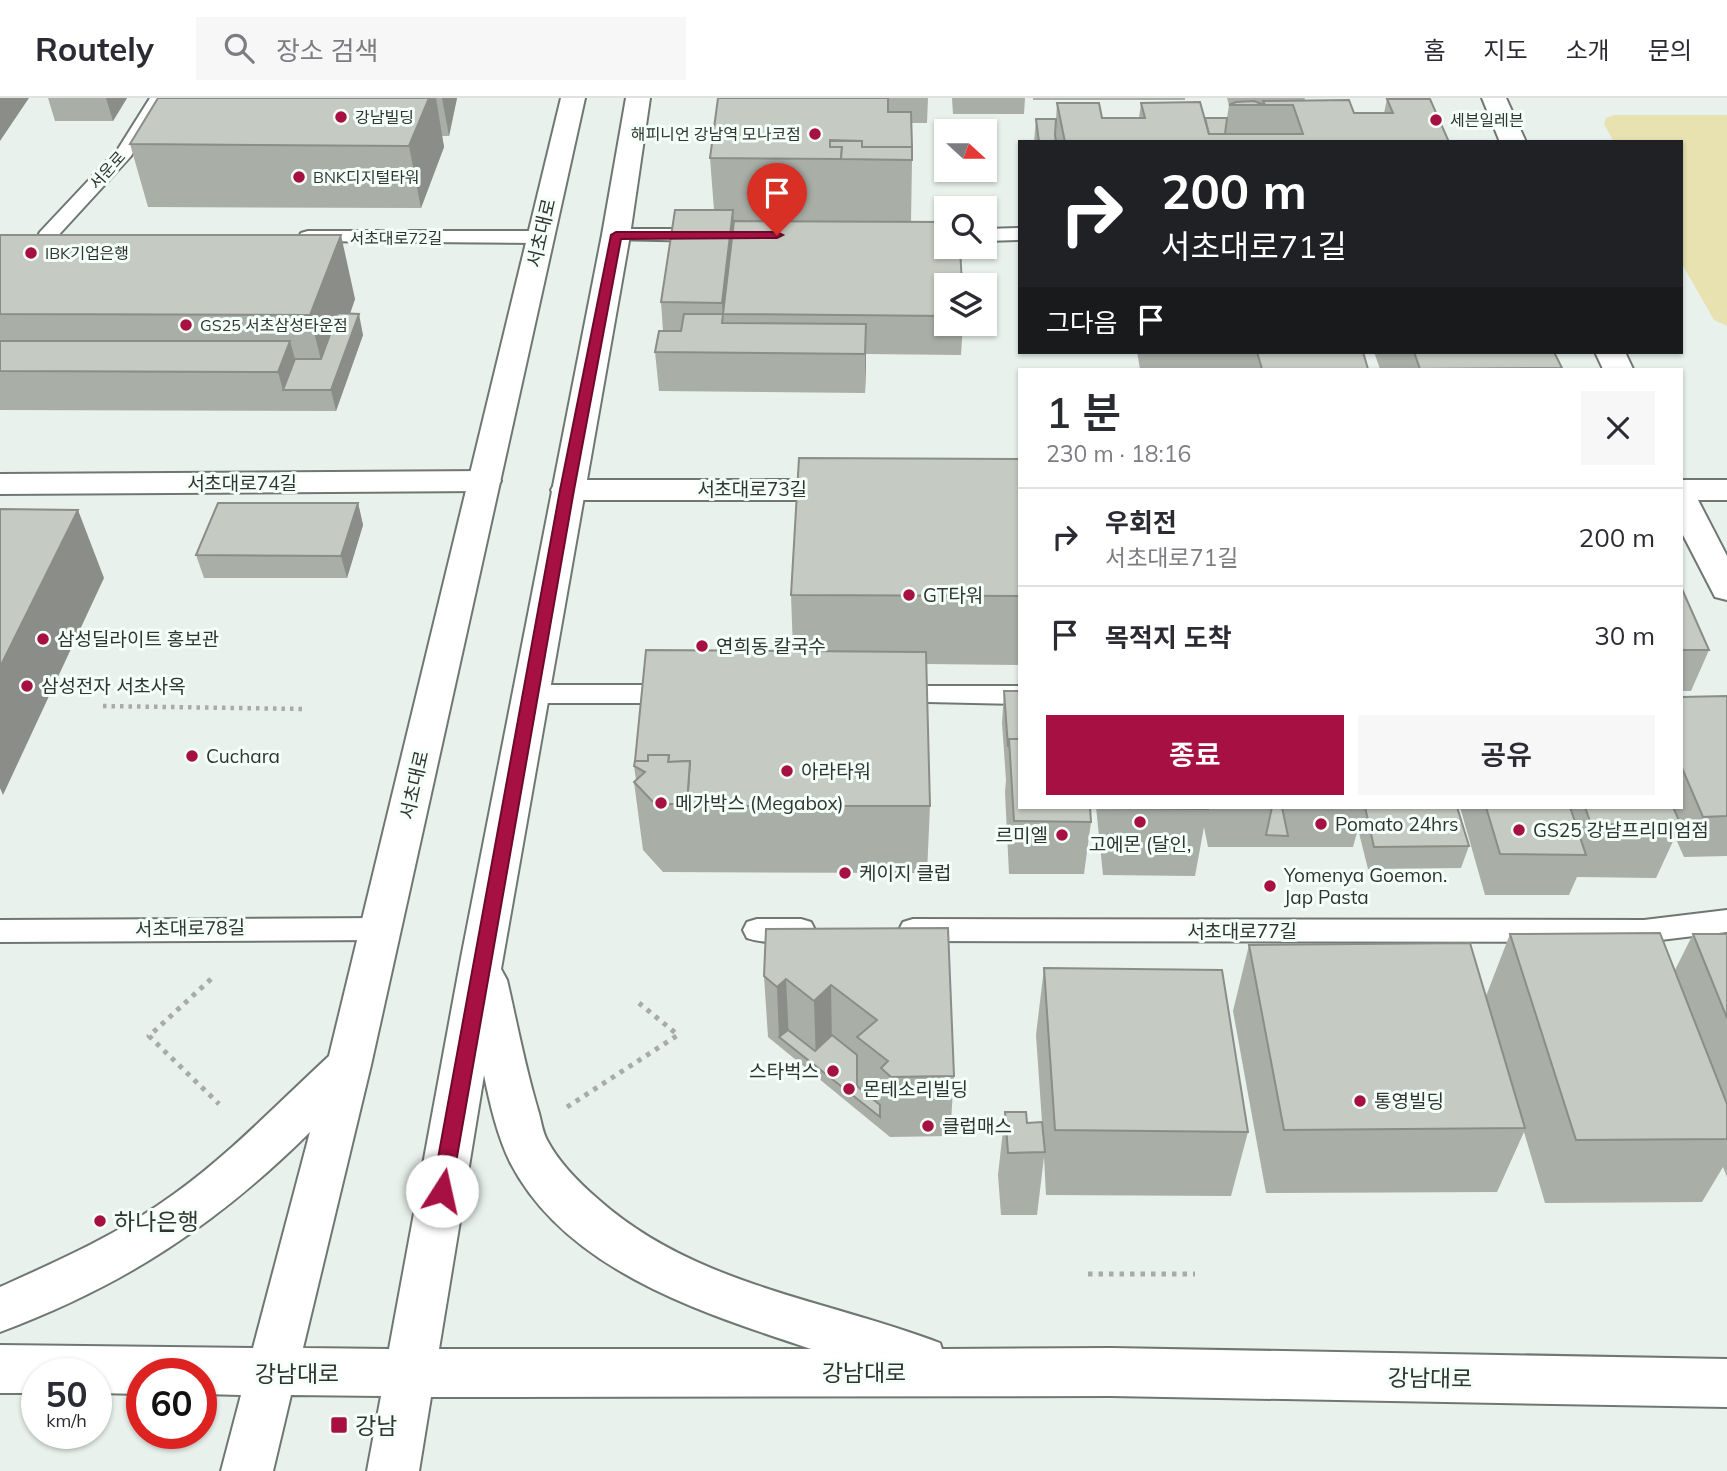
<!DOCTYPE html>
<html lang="ko">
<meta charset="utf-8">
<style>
:root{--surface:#fff;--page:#f7f7f7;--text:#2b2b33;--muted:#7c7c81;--line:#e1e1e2;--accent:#a71043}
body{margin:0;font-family:Mulish,"Noto Sans KR",sans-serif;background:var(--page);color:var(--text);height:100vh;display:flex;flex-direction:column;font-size:26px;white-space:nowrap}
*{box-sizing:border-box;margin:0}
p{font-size:23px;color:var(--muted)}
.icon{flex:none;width:38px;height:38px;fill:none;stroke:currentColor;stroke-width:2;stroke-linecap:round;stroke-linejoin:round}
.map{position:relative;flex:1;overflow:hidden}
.panel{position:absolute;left:1018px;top:270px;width:665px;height:441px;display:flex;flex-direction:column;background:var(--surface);border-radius:0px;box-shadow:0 2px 5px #0004}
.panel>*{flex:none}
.guide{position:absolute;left:1018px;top:42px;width:665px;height:214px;border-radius:0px;box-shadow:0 2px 5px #0004;background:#202124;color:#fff;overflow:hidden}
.needle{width:46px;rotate:111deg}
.controls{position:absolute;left:934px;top:21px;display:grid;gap:14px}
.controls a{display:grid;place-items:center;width:63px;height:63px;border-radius:0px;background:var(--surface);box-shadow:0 2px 5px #0004;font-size:35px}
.speed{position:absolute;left:21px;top:1260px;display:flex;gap:14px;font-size:35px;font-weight:700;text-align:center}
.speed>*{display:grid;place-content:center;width:91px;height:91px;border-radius:50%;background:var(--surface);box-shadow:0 2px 5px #0004;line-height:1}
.speed small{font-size:18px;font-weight:400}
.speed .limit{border:10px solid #d22;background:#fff;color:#111}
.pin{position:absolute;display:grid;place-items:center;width:60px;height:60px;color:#fff;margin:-72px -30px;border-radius:50% 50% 50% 0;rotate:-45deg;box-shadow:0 0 7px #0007}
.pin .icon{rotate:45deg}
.me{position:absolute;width:77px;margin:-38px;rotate:10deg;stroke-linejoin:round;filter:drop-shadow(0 0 5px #0008)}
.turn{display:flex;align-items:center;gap:24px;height:147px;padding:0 28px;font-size:32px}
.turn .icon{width:91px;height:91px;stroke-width:2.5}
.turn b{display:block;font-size:49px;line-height:60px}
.then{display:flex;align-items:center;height:66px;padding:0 28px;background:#0003;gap:14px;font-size:26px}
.round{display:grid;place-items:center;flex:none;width:74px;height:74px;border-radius:0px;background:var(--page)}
.head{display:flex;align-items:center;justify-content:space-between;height:119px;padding:0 28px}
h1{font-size:42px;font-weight:600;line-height:52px}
.button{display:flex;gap:14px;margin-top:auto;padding:14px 28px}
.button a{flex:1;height:80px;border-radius:0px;background:var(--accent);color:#fff;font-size:28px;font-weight:600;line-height:80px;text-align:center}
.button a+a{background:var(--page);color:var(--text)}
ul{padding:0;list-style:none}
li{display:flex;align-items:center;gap:21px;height:98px;padding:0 28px;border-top:2px solid var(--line)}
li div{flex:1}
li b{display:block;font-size:26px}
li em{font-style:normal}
header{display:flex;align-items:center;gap:42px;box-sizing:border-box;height:98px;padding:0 35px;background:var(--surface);border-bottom:2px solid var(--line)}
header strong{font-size:33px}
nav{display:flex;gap:38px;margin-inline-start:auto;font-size:24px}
.search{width:490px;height:63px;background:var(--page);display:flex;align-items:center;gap:18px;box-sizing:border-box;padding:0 24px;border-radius:0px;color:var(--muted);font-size:26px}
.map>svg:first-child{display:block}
.green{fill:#e8e2b1}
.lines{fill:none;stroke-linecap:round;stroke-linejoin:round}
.service-casing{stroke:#6f7773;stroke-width:4}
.minor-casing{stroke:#6f7773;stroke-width:4}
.primary-casing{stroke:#6f7773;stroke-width:4}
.path-far1{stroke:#a6ada9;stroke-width:4.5;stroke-dasharray:3.5 5;stroke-linecap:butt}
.path{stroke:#a6ada9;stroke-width:5;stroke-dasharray:4.5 6;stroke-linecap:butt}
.service{fill:#fff;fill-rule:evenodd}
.minor{fill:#fff;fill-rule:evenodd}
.primary{fill:#fff;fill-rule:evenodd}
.wall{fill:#a9aea7}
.shaded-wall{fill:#8a8d88}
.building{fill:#c5cac2;stroke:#8a8d88;stroke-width:2}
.route{fill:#a71043;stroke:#6d0a2c;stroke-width:2}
.poi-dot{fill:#a71043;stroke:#f5fffa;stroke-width:2.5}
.labels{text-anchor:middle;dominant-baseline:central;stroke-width:6;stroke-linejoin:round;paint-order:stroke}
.far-poi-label{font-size:16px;fill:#303432;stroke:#f5fffa;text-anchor:start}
.far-street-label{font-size:16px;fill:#303432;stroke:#f5fffa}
.street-label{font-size:19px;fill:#303432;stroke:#f5fffa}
.poi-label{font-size:19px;fill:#303432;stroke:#f5fffa;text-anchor:start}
.near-poi-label{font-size:23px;fill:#303432;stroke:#f5fffa;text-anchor:start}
.near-street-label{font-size:23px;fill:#303432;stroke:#f5fffa}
</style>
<header>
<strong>Routely</strong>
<div class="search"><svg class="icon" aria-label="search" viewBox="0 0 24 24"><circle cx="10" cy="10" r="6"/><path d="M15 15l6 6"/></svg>장소 검색</div>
<nav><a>홈</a><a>지도</a><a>소개</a><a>문의</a></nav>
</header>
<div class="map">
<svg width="1727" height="1373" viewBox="0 0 1727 1373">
<rect width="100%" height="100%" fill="#e8f1ec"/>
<path class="green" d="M1614,17H1727V228L1714,222L1682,166V44H1614L1604,26L1606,20Z"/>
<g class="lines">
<defs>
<g id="service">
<path d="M150,0H166L131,58L54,142H40L38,138L40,134L118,51Z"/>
<path d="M1020,130V142L985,143V131Z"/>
<path d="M616,131H707L716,137L707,143L609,141L607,137L609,133Z"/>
<path d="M308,133H540L549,139L540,145L301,143L299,139L301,135Z"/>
<path d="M532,587H678L687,590L691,596L687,602L678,605H532L523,602L519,596L523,590Z"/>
<path d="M891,588H1020V606L882,603L878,597L882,591Z"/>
<path d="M1727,812V834L1644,844L913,843L903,840L899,832L903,824L913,821L1644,822Z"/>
<path d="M380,820L390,823L394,831L390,839L380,842L0,844V822Z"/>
<path d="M757,821H801L811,824L815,832L811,840C792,846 766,846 747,840L743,832L747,824Z"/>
</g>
<g id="minor">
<path d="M1482,0H1506L1526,44H1500Z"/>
<path d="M1595,254H1625L1633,271H1603Z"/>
<path d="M485,373L496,376L501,383L496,390L485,393L0,396V376Z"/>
<path d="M567,382H848L860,385L864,392L860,399L848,402H567L555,399L551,392L555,385Z"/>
<path d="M1682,382H1727V402H1698L1727,458V502L1715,499L1682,435Z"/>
</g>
<path id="primary" d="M561,0H585L371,967L303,1250L389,1251L461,860L602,137L626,0H650L630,137L501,871L507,882C517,925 525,969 538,1012C541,1021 542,1033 547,1042C559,1065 579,1085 599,1102C695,1187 824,1201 940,1245L942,1251L1111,1250L1727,1261V1309L1111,1298L431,1299L419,1373H367L381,1298L291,1297L273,1373H221L241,1297L201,1296V1276H142V1296L96,1295V1276H37V1295H0V1247L253,1250L310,1034C215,1128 125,1187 0,1234V1189C60,1162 121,1135 174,1096C230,1056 278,1005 329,958ZM484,977C490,1006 497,1037 510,1064C566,1173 703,1215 811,1251H439Z"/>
</defs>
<use href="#service" class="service-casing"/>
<use href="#minor" class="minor-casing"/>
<use href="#primary" class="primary-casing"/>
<path class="path-far1" d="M103,608L305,611"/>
<g class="path">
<path d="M211,881L149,938L219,1006"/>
<path d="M567,1009L678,937L639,905"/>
<path d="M1088,1176H1195"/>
</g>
<use href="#service" class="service"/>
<use href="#minor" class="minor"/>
<use href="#primary" class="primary"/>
</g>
<g class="wall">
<path d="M48,0H127L113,23H55Z"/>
<path d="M158,0H457L449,38H442L444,49L421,110L148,109L130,46Z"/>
<path d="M718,0H928L927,25H912V62L911,124L947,187V226H963L961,257L866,256L865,295L659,293L655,254L663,233L661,204L714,112L710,60Z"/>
<path d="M952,0H1025L1024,16H953Z"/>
<rect x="1033" y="0" width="152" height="2"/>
<path d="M1227,0H1305L1304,3L1354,15H1384L1387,1L1449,44H1034L1036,21H1056L1057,5L1102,20H1139L1141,5L1205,20H1227L1229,7Z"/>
<path d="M0,137L355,201L350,216L363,237L336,313L0,312Z"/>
<path d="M1137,254H1363L1368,271H1140Z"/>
<path d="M1374,254H1554L1562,270L1561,271H1380Z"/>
<path d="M1020,361V567L926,566L930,708L927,775L663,774L643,752L634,684L636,682L634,668L793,553L791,497Z"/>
<path d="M358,405L363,427L347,480H204L196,457Z"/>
<path d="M1682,491L1709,552L1691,593H1682Z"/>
<path d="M1004,593L1091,724L1084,776H1009L1005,694L1006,682L1002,625Z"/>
<path d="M1727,598V758L1684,759L1675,739L1656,780L1577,779L1569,797H1485L1460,709H1682V599Z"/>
<path d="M1096,709H1457L1469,748L1461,770L1368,771L1358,731L1353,749H1208L1204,729L1195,778L1103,777Z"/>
<path d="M766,831L954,978L950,1038L890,1039L768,939L764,878Z"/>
<path d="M1510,836L1675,872L1693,836H1727V1079L1723,1069L1702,1104L1545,1105L1524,1034L1497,1094L1266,1095L1233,913L1249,847L1486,898Z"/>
<path d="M1044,870L1248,1034L1231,1098L1046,1097L1044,1059L1037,1117H1001L998,1077L1005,1014L1027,1025L1042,1024L1036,937Z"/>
</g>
<g class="shaded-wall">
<path d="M0,0H29L0,43Z"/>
<path d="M106,0H127L113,23Z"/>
<path d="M429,0H436L444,49L421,110L409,48Z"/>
<path d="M442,0H457L449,38Z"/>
<path d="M733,112L736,162L723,216L722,205Z"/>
<path d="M341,137L355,201L326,283L310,217Z"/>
<path d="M359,216L363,237L336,313L331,292Z"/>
<path d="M866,226V266L865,295V256Z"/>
<path d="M290,243L301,283L283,292L278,274Z"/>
<path d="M358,405L363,427L347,480L341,458Z"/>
<path d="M78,412L104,480L3,697L0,690V569Z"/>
<path d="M786,881L789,943L779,939L777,889Z"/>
<path d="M831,887L832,949L816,964L814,903Z"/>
</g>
<g class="building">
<path d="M158,0H429L409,48L130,46Z"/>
<path d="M718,0H888V14H911L912,49H862V43L830,42V49H842L841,61L710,60Z"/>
<path d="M1387,1H1430L1449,44H1065L1057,5H1099L1102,20H1145L1141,5L1200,4L1209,36H1303L1293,7H1265L1263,3L1349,2L1354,15H1393Z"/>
<path d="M1254,3L1264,7H1229L1236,4Z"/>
<path d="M1205,20H1227L1225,36H1209Z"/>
<path d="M1036,21H1056L1055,37L1056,44H1039Z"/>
<path d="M830,43H862V49H912V62L841,61L842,49H830Z"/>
<path d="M675,112H733L722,205L661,204Z"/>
<path d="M734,123L947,124V149H960L962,187H947V218L723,216Z"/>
<path d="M0,137H341L310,217L0,216Z"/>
<path d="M338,215L359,216L331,292H283L295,261H321Z"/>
<path d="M684,216H723L722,225L866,226L865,256L655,254L659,233H681Z"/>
<path d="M0,243H290L278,274L0,273Z"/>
<path d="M1257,254H1363L1368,271H1262Z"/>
<path d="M1414,254H1554L1562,270L1420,271Z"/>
<path d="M799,360L1020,361V498L791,497Z"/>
<path d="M218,405H358L341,458L196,457Z"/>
<path d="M0,411L78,412L0,569Z"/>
<path d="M1682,491L1709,552H1682Z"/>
<path d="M646,552L926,554L930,708H687L690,663L668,664L669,657H648V663H635Z"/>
<path d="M1004,593H1020V641H1009L1008,649Z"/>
<path d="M1727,598V718L1703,719L1682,670V599Z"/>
<path d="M1009,641H1020V709H1090L1091,724L1014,723Z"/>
<path d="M648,657H669L668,664L690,663L687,706H655L634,684L645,674L634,668L635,663H648Z"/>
<path d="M1112,709H1208V711L1112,710Z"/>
<path d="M1272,709H1282L1288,738L1266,737Z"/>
<path d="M1365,709H1457L1469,748L1374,749Z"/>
<path d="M1486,709H1570L1586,757L1500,756Z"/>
<path d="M1585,709H1673L1681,727L1591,726Z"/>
<path d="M948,830L954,978L891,979L881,970L888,963L857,939L877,922L831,887L814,903L786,881L777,889L764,878L766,831Z"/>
<path d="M1660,835L1727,1006V1041L1576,1042L1510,836Z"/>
<path d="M1693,836H1727V920Z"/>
<path d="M1470,845L1525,1030L1284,1032L1249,847Z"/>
<path d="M1044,870L1222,872L1248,1034L1055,1032Z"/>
<path d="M788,932L815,953L832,937L857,957V988L880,1007V1019L779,939Z"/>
<path d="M1005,1014H1026L1027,1025L1042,1024L1045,1054L1008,1055Z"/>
</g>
<path class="route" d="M616,134H777L783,137L777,140L621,141L574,392L451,1093L449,1099L442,1101L435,1099L432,1093L560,392L611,137Z"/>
<g class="poi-dot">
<circle cx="341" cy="19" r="7"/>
<circle cx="1436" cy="22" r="7"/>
<circle cx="815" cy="36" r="7"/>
<circle cx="299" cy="79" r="7"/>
<circle cx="31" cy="155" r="7"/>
<circle cx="186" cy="227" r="7"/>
<circle cx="909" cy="497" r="7"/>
<circle cx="43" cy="541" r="7"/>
<circle cx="702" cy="548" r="7"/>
<circle cx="27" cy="588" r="7"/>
<circle cx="192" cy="658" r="7"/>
<circle cx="787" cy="673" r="7"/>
<circle cx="661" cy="705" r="7"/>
<circle cx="1140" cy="724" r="7"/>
<circle cx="1321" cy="726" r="7"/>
<circle cx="1519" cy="732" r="7"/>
<circle cx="1062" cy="737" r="7"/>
<circle cx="845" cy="775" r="7"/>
<circle cx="1270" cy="788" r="7"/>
<circle cx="833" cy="973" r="7"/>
<circle cx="849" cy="991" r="7"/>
<circle cx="1360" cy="1003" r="7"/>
<circle cx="928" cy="1028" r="7"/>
<circle cx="100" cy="1123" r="7"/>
<rect x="330" y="1318" width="18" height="18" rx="3.5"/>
</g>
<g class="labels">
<g class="far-poi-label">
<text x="355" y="19">강남빌딩</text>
<text x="1450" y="22">세븐일레븐</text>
<text x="801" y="36" text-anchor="end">해피니언 강남역 모나코점</text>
<text x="313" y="79">BNK디지털타워</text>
<text x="45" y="155">IBK기업은행</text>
<text x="200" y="227">GS25 서초삼성타운점</text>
</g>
<g class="far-street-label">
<text transform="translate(107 72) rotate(-48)">서운로</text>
<text x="396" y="140">서초대로72길</text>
</g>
<g class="street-label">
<text transform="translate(541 135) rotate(-77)">서초대로</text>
<text x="242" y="385">서초대로74길</text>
<text x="752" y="391">서초대로73길</text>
<text transform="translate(414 687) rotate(-77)">서초대로</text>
<text transform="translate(190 830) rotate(-1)">서초대로78길</text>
<text x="1242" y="833">서초대로77길</text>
</g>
<g class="poi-label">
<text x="923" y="497">GT타워</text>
<text x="57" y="541">삼성딜라이트 홍보관</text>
<text x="716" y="548">연희동 칼국수</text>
<text x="41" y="588">삼성전자 서초사옥</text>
<text x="206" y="658">Cuchara</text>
<text x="801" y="673">아라타워</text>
<text x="675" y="705">메가박스 (Megabox)</text>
<text x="1335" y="726">Pomato 24hrs</text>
<text x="1533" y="732">GS25 강남프리미엄점</text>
<text x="1048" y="737" text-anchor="end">르미엘</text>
<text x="1140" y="746" text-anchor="middle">고에몬 (달인,</text>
<text x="859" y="775">케이지 클럽</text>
<text x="1284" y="777">Yomenya Goemon.<tspan x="1284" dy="22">Jap Pasta</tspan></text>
<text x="819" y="973" text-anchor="end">스타벅스</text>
<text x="863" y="991">몬테소리빌딩</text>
<text x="1374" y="1003">통영빌딩</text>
<text x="942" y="1028">클럽매스</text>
</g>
<g class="near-poi-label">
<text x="114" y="1123">하나은행</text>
<text x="355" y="1327">강남</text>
</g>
<g class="near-street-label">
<text x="864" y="1274">강남대로</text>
<text x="297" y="1275">강남대로</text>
<text transform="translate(1430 1280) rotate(1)">강남대로</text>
</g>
</g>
</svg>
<div class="controls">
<a><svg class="needle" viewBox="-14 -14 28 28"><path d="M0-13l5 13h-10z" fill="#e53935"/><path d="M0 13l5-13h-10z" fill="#7c7c81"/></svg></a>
<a><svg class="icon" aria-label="search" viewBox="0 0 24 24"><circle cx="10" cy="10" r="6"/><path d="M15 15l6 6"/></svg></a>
<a><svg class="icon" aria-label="layers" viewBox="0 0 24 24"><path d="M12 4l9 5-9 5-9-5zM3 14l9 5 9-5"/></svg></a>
</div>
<div class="speed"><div>50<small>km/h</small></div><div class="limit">60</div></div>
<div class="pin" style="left:777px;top:137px;background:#d93025"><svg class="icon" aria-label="arrive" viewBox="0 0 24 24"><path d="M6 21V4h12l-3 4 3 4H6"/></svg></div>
<svg class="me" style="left:442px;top:1093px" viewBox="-20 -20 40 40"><circle r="19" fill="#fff"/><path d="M0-13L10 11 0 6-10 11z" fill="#a71043"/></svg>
<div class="guide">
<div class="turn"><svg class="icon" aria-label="right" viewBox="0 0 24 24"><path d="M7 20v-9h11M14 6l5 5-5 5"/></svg><div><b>200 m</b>서초대로71길</div></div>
<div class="then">그다음<svg class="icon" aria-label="arrive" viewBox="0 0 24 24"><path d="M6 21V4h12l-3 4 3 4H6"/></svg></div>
</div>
<section class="panel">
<div class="head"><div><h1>1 분</h1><p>230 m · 18:16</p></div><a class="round"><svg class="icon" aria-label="close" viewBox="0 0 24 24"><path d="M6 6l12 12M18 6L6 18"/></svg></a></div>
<ul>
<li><svg class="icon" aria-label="right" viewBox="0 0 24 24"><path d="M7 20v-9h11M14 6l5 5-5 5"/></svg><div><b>우회전</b><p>서초대로71길</p></div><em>200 m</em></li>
<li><svg class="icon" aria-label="arrive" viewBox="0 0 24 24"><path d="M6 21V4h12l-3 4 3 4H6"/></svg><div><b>목적지 도착</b></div><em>30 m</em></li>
</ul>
<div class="button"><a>종료</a><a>공유</a></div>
</section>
</div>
